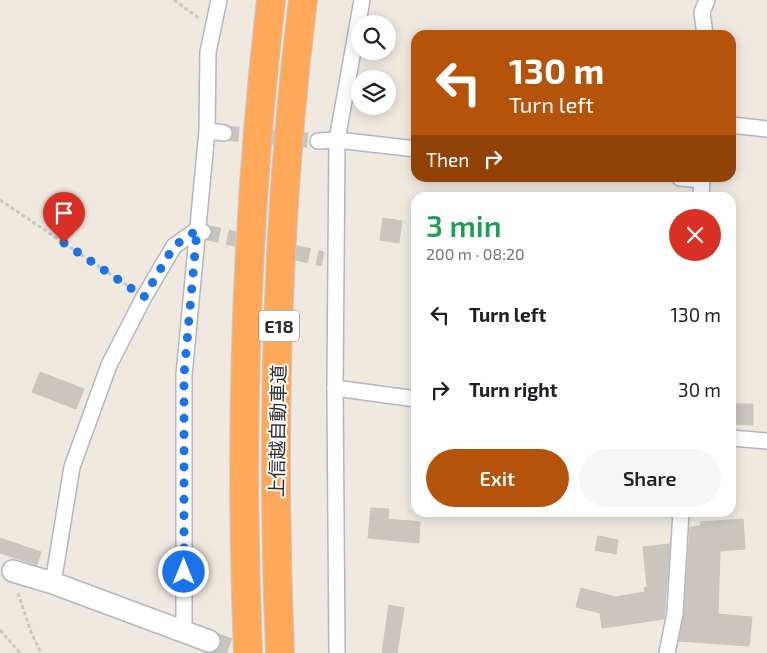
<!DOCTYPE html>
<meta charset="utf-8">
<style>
:root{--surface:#fff;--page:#f6f6f6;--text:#202124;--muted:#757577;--accent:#b45309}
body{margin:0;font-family:"Exo 2","Noto Sans JP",sans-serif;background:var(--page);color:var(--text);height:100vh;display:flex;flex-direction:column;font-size:19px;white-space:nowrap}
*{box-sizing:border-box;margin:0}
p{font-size:16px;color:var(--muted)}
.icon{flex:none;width:28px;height:28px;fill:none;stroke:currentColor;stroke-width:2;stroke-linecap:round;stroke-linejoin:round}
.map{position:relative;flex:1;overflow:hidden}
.drawer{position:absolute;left:411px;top:192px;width:325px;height:325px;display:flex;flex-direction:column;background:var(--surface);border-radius:15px;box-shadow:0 2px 12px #0003}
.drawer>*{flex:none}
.hud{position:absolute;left:411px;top:30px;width:325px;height:152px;border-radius:15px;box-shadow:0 2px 12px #0003;background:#b45309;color:#fff;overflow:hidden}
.controls{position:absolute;left:351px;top:15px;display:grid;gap:10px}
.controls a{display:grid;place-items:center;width:45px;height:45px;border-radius:50%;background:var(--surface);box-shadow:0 2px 12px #0003;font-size:25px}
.pin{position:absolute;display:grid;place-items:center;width:42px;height:42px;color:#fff;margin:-51px -21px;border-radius:50% 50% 50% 0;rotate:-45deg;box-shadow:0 0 5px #0007}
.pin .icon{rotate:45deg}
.me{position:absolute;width:55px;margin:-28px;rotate:0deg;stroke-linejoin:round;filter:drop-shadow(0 0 4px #0008)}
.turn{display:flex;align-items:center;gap:18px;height:105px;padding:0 15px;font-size:22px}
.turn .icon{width:65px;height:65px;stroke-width:2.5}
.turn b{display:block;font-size:35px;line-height:42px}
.then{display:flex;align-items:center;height:48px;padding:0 15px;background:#0003;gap:10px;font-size:19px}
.round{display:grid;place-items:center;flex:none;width:52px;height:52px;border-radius:26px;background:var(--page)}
.headline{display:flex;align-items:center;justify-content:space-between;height:85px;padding:0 15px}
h1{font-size:30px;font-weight:600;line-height:38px;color:#1e9e55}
.primary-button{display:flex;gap:10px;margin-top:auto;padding:10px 15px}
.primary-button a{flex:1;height:58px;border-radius:30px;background:var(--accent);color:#fff;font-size:20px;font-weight:600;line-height:58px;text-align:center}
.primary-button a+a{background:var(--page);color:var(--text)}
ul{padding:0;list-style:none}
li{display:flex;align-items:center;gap:15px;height:75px;padding:0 15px}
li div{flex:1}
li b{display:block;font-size:19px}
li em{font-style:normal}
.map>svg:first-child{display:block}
.building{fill:#cac6bf;stroke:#cac5b9}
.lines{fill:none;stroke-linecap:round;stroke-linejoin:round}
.street-tunnel{stroke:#c8c3bc;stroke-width:15;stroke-dasharray:15 8;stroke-linecap:butt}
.secondary-tunnel{stroke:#c8c3bc;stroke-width:21;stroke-dasharray:21 11;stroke-linecap:butt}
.street-casing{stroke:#b3b5c1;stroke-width:18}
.secondary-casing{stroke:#b3b5c1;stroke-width:24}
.highway-casing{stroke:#c8c8c8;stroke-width:30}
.path{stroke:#c8c8c8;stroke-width:3;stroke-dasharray:4 2.5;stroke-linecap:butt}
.street{stroke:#fff;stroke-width:15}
.secondary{stroke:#fff;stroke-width:21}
.highway{stroke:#ffa85a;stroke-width:28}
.route{stroke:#1a73e8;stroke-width:9;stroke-dasharray:0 16.2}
.labels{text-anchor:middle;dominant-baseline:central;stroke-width:4;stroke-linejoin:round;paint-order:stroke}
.shield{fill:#fff;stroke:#6c6c6c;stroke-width:1}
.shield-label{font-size:18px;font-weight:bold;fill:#2d2d2d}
.street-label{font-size:19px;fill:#2d2d2d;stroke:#fff}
</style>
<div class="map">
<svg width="767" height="653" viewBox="0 0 767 653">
<rect width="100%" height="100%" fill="#efe9e0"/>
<g class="building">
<path d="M383,218L402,221L399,243L380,240Z"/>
<path d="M40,372L84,389L76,409L32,392Z"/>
<path d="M731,404H753V425L731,424Z"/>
<path d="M371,508L389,509L388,519L420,522L419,543L368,538Z"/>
<path d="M743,519L745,549L720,551L718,614L752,617L749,646L679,641L684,614L690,527L701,526L700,522Z"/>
<path d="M598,536L618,540L616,554L595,550Z"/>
<path d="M0,538L41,552L37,565L0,553Z"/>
<path d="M670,544L664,619L602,628L600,613L576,607L581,588L615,597L645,592L644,588L647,587L643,547Z"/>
<path d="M389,605L404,608L397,653H382Z"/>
</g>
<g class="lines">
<g class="street-tunnel">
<path d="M224,133L318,141"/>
<path d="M205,232L323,259"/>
</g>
<path class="secondary-tunnel" d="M209,641L241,653"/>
<defs>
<g id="street">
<path d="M705,35L702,12L707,0"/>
<path d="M731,125L767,129"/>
<path d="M207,131L224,133"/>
<path d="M318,141L337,140L416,149"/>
<path d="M680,178L701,180"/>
<path d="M701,198L702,178"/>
<path d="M335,388L416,399"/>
<path d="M731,438L767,441"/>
<path d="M53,583L72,467L109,365L144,297L174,246L197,230L203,232"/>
<path d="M184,631V375L207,131L208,52L219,0"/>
<path d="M337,653L335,388L337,140L362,0"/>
<path d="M667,653L675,613L681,512"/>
</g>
<path id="secondary" d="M13,571L53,583L209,641"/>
<g id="highway">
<path d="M248,653C239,436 246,216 271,0"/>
<path d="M280,653C271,436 276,216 303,0"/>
</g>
</defs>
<use href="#street" class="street-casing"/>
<use href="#secondary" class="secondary-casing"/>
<use href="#highway" class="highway-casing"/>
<g class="path">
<path d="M174,0L200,19"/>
<path d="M0,200L131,288"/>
<path d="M18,593L31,632L41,653"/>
<path d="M0,630L20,653"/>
</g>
<use href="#street" class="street"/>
<use href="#secondary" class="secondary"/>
<use href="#highway" class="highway"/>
</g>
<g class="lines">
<path class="route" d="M64,243L144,297L174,246L197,230L184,375V572"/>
</g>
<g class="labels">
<rect class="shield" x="259" y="310.5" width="40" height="31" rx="4"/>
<g class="shield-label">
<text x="279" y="326">E18</text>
</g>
<g class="street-label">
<text transform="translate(277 431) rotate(-89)">上信越自動車道</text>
</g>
</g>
</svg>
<div class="controls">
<a><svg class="icon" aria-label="search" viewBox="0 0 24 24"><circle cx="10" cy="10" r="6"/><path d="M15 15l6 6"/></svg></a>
<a><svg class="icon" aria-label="layers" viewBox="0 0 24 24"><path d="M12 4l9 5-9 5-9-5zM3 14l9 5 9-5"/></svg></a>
</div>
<div class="pin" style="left:64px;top:243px;background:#d93025"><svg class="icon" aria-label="arrive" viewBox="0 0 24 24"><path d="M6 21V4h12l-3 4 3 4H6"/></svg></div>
<svg class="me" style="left:184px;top:572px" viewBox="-20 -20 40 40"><circle r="17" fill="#1a73e8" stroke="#fff" stroke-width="3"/><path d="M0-11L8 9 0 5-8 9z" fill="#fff"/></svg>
<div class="hud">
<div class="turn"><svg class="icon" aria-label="left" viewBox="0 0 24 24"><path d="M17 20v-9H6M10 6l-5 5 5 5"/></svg><div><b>130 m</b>Turn left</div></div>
<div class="then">Then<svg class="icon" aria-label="right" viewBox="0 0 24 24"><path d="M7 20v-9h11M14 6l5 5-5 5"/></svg></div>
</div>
<section class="drawer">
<div class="headline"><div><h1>3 min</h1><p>200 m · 08:20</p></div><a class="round" style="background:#d93025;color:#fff"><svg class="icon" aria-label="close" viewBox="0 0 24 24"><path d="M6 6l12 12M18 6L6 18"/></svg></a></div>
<ul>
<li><svg class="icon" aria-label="left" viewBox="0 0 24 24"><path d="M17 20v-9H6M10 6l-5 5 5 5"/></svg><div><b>Turn left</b></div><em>130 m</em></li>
<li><svg class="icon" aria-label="right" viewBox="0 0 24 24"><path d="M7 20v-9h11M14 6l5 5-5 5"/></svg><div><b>Turn right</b></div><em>30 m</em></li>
</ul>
<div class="primary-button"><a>Exit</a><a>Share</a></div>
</section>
</div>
